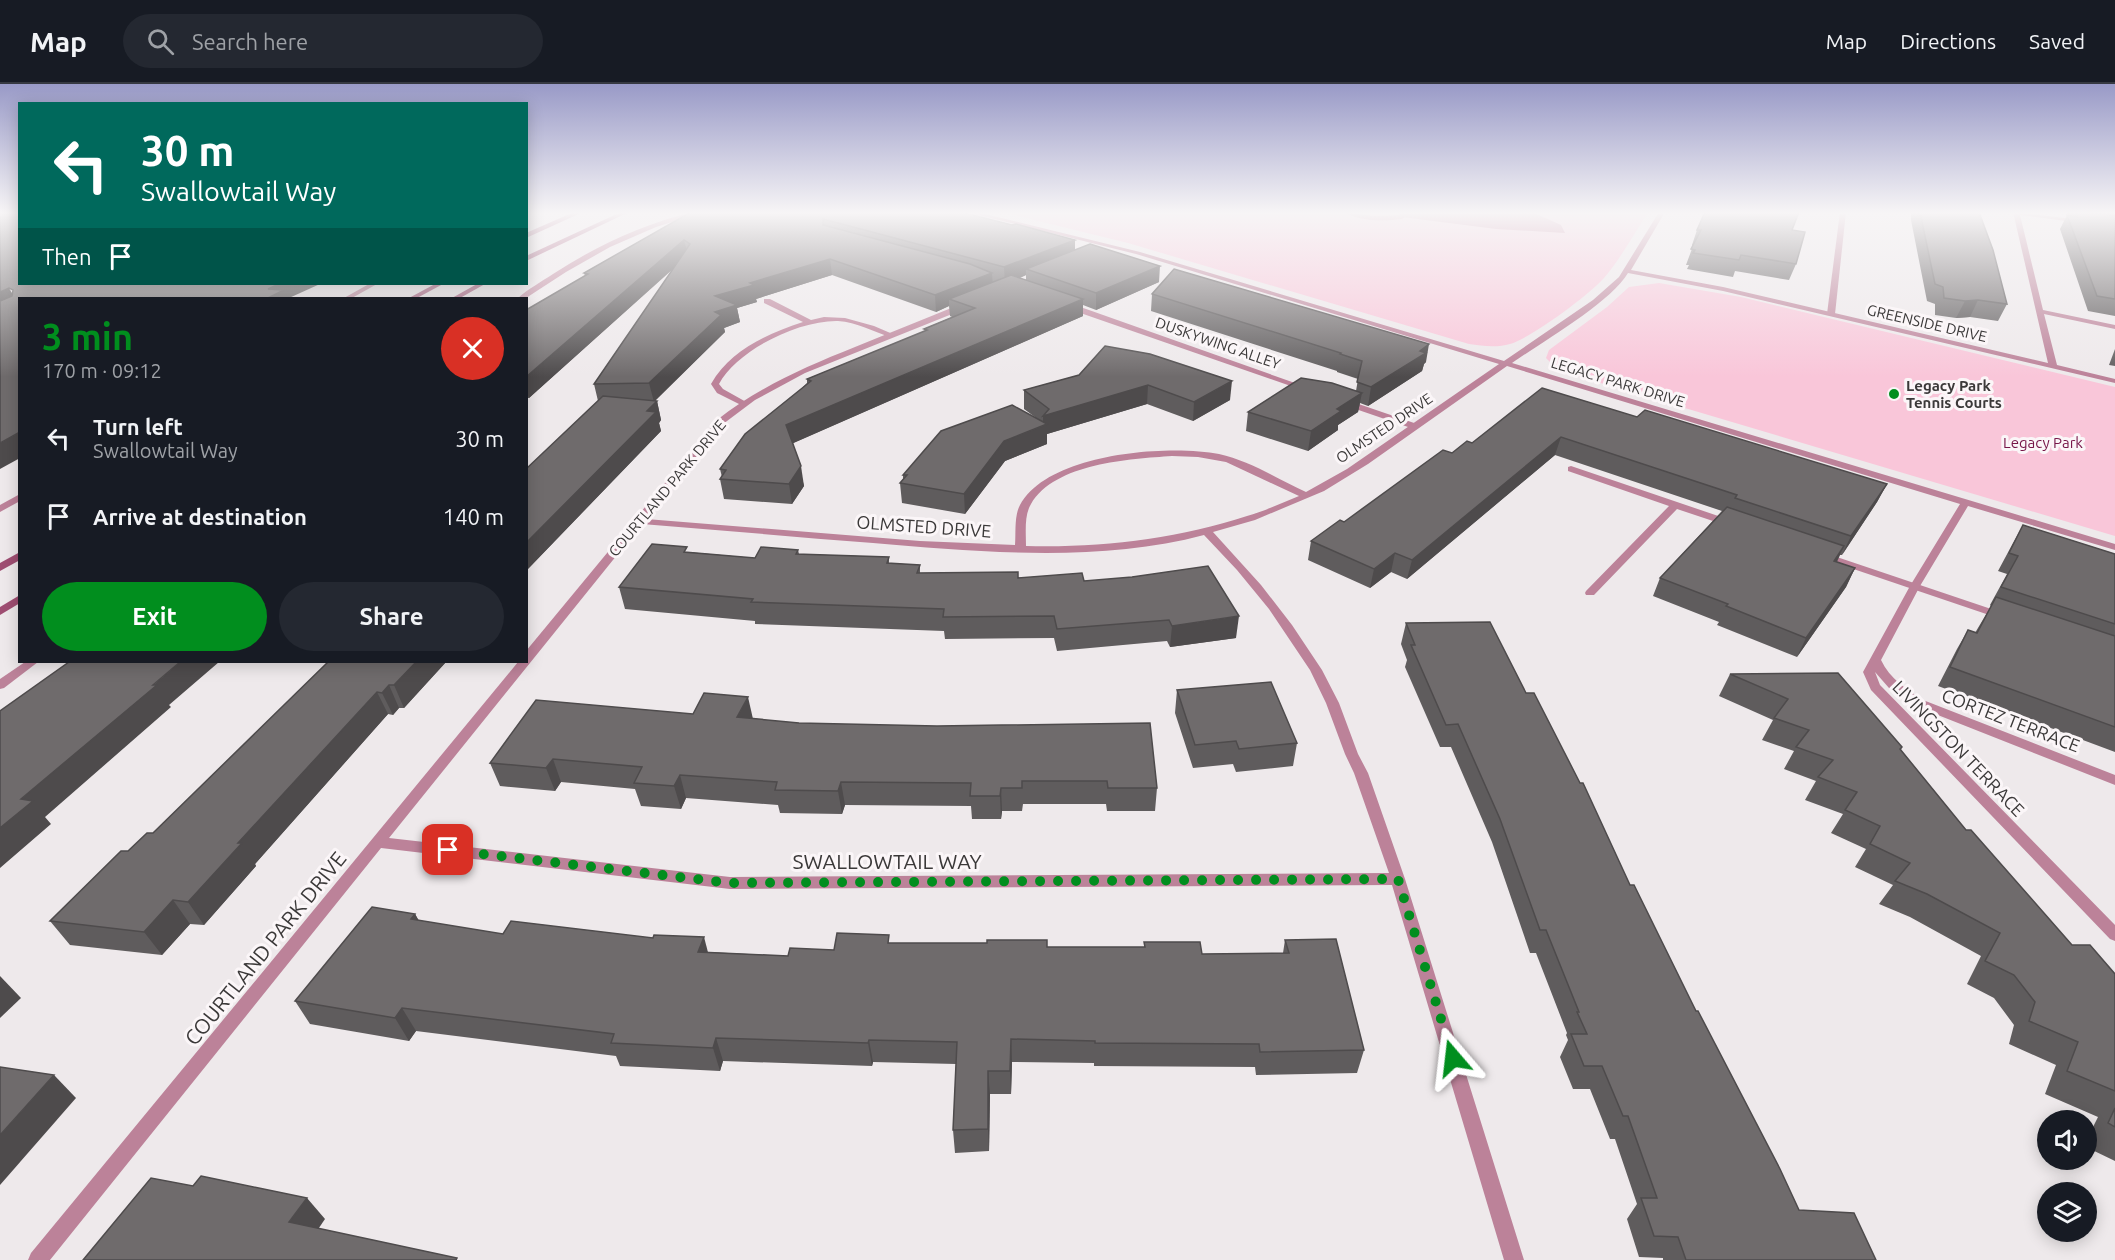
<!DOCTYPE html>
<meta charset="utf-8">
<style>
:root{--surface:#171b24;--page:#242831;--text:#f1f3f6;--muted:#9ea1a6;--line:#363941;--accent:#018e1e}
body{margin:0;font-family:Ubuntu,sans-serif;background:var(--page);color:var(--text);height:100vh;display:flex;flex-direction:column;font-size:22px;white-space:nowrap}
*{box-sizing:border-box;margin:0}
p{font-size:20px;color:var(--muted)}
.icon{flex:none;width:33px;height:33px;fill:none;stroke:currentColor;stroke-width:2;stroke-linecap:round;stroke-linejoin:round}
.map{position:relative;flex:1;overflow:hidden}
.drawer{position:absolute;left:18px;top:213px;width:510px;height:366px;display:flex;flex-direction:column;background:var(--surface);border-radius:0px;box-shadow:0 3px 15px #0003}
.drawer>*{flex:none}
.hud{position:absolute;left:18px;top:18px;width:510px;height:183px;border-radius:0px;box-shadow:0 3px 15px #0003;background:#00695c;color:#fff;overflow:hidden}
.tools{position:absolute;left:2037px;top:1026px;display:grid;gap:12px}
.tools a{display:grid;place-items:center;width:60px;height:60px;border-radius:50%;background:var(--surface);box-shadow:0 3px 15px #0003;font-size:30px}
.pin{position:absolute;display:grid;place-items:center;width:51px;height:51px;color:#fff;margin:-26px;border-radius:12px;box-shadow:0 3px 9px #0006}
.me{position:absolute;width:66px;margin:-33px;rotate:343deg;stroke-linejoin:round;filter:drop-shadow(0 0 4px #0008)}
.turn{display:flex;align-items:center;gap:21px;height:126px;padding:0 24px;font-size:27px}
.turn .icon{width:78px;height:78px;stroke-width:2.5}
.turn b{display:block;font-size:42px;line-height:51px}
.then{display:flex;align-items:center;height:57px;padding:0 24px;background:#0003;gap:12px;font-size:22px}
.round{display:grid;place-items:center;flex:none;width:63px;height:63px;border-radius:32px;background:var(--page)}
.summary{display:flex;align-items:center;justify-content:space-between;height:102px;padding:0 24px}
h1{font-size:36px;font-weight:700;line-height:45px;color:var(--accent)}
.cta{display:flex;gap:12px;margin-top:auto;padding:12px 24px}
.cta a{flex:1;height:69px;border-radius:36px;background:var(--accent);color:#fff;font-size:24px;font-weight:700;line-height:69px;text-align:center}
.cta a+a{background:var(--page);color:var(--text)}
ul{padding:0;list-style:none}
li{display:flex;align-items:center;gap:18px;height:78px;padding:0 24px}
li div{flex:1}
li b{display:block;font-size:22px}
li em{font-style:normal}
header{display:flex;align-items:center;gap:36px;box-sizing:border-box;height:84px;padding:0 30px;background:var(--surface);border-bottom:2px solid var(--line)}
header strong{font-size:28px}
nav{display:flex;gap:33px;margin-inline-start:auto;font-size:21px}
.search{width:420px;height:54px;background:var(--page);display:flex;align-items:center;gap:15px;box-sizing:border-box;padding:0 21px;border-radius:33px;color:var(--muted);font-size:22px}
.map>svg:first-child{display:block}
.green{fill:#f9c6d9}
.water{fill:#c47495}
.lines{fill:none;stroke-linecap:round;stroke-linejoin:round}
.stream{fill:#c47495;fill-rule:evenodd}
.service{fill:#bc8299;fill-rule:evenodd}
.minor{fill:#bc8299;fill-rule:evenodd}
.secondary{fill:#9f4e72;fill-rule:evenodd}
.wall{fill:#5f5c5d;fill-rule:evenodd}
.shaded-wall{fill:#4e4b4c}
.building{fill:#6f6b6c;stroke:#4e4b4c;stroke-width:1.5}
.route{stroke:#018e1e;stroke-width:10;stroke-dasharray:0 18}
.poi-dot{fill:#018e1e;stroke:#fbf6f8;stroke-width:2}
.labels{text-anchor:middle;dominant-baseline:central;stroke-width:6;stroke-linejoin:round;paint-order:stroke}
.far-street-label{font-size:15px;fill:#3b3939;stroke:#fbf6f8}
.far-poi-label{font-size:15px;font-weight:bold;fill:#3b3939;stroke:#fbf6f8;text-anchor:start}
.far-park-label{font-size:15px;fill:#761548;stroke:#fbf6f8}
.street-label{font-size:18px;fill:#3b3939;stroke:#fbf6f8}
.near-street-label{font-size:21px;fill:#3b3939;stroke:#fbf6f8}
</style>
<header>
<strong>Map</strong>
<div class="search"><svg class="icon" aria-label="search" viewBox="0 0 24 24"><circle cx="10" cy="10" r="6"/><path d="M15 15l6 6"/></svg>Search here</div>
<nav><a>Map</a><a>Directions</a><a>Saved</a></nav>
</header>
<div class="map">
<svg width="2115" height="1176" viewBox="0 0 2115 1176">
<rect width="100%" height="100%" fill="#eee9eb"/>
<g class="green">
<path d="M1002,128H1648C1634,150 1621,174 1604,194C1589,211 1531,254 1510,260C1497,264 1482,262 1469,260L1128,159Z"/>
<path d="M1659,199L1741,213L2115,303V452L1567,289L1555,283L1546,274L1549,266L1607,223L1629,203Z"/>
</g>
<path class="water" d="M1396,128H1532L1561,141L1565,149L1496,145L1402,133Z"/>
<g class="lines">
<path class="stream" d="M1344,128L1374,132L1402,131L1405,133L1402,135C1383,137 1361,138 1344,128Z"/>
<g class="service">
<path d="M1840,128H1846L1835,230L1831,232L1827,230Z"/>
<path d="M764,215H770L811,236L824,233L845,234L874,242L895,251L891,253C873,248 857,238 838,237C799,236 737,266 719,300L723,305L748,319L741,321L717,309L711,300C730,266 767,250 803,238L764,219Z"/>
<path d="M1066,220H1072L1312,305L1305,307L1066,224Z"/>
<path d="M1344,315L1417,340L1418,342L1414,345L1411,344L1341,320V316Z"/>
<path d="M1571,382L1733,437L1734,439L1729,442L1725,441L1677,425L1594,511H1586L1585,509L1586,507L1669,422L1568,387V383Z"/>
<path d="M1822,468L2006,530L2008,532L2002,535L1998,534L1818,473L1817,471Z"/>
</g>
<g class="minor">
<path d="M693,128H704L656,143L610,163L566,188L526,214H518C528,205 541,198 553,190C596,162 643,140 693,128Z"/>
<path d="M966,128H977L1140,168L1504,277L1593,216L1619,193L1659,128H1665L1631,186L1723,203L2048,279L2013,128L2083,136V138L2081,139L2020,131L2043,226L2115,241V245L2044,230L2057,281L2115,295V299L1723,207L1628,189C1610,219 1542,258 1512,279L2115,460V466L1968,422L1920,502L1881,576C1890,595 1906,605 1923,616L2115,691V701L1915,622L1889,604L1875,588L1880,601L2115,841V857L2110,855L1871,606L1863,588L1910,502L1960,420L1507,282L1368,380L1324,407L1255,436L1213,448L1261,501L1292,541L1322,586L1339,619L1358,670L1368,689L1405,795L1524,1176H1504L1392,801L730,805L381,764L50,1176H28L31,1169L518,578H526V567L717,336C759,303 805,283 855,263C890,249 926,234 961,220H967V224L805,289L755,316L723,340L646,435L920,457L1015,461C1016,449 1014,432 1020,421C1048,369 1168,360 1219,370C1250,377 1278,395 1306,408L1347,385L1499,280L1136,170ZM1172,372L1198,373L1226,378L1299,412C1282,419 1265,427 1247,432C1177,455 1100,464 1026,462C1026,449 1024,431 1031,420C1055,379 1130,375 1172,372ZM642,440C719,446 796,453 873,459C980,468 1099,479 1204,451L1237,486L1269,525L1310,586L1326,619L1345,670L1354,689L1389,789L730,793L389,754Z"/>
<path d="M369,200H377L352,214H344Z"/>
<path d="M20,410V417L0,428V421Z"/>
<path d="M25,578H38L4,604L0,605V595Z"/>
</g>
<g class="secondary">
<path d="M574,128H583L526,154V149Z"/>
<path d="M621,128H629L526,177V172Z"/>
<path d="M435,200H443L417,214H409Z"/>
<path d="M477,200H485L460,214H452Z"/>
<path d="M20,468V476L0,487V479Z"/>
<path d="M20,511V519L0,531V523Z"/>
</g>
</g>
<g class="wall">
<path d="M691,128L1012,141L1075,156V166L1159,198L1096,226L1083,221V232L793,359L804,402L792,420L724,415L720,395L722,393L720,385L807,299V295L925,247L924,245L952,233L950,232L949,222L936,228L832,191L756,215L757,218L737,224L740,238L724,244L725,248L655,316L657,317L661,336L659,339L661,347L526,487L598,317L594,300L673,185L529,314H526V226L585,192L584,189ZM1026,191V196L1020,194Z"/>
<path d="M1911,128H1979L2007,220L1998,237L1970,233L1956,234L1935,231V220L1927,217L1911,136Z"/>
<path d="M2067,128H2115V232L2088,227L2060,145L2067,131Z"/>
<path d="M1697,146H1792L1796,180L1789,196L1735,187L1733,193L1687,185L1689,181H1686L1693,162L1692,161Z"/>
<path d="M1152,210L1426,278L1424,280L1422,287L1368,322L1360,319L1358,328L1338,341V346L1308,367L1246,347L1248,328L1356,307L1358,295L1337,288V287L1151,227Z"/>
<path d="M1105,262L1230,316L1193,337L1147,320L1047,350V360L1005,377L965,430L902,419L900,399L903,395V391L1039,336L1024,325V306L1079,291Z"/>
<path d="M2115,265V282L2109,281Z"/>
<path d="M1637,333L1887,400L1877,418L1842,471H1840L1837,478L1855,484L1846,503L1797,573L1717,541L1719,538L1653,512L1660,494L1722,427L1555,371L1407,495L1391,488L1370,504L1308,476L1311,457L1344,438L1452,369L1472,359Z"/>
<path d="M2023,441L2115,470V668L1938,602L1957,565L1968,546L1975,549L1991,522L1990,521L2007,490L1998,487L2013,459Z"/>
<path d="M798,466L799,470L889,473V479L920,481V489L1084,497L1236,554L1170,563L1167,557L1057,567L1054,554L945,555L944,547L755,540V537L625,525L619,503L688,468L755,474Z"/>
<path d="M1406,539L1526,609L1630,801L1799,1126L1876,1176H1663V1174L1639,1173L1627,1135L1637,1120L1615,1055H1610L1590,1005H1573L1560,973L1568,956L1566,951L1567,949L1536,869H1530L1492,758L1451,663H1440L1405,583L1407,576L1401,560Z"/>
<path d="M328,578H446L404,624H399L393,631L388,630L255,780L256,782L204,841L190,840L162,871L70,861L50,837L128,767L153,749Z"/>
<path d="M1730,590L1902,663L1901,666L1966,746L2072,861L2115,890V1077L2086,1063V1057L2098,1033L2045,1010L2056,981L2009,960L2014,941L1994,914L1967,900L1981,872L1910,833L1879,820L1893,801L1855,783L1866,765L1831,749L1843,730L1805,716L1816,697L1784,685L1794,667L1762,656L1773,636L1719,612Z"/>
<path d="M1177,606L1297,659L1293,682L1236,688L1233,680L1193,684L1175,629Z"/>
<path d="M753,635L1157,704L1155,727H1107L1106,720H1023L1022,727H1002L1001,735H972L971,722L845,721L842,730L780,729L778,721L686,714L681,725L641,722L635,705L561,698L555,707L500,702L490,679Z"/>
<path d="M415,830L419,837L503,850L708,868L788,872L891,859L1047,863H1144V858L1202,870L1283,869L1285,856L1364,966L1357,989L1256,991L1255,983L1094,982V979L1012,978L1011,1010H990L989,1067L955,1069L953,1046L956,980L873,978L872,982L723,977L720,987L620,982L616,972L416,947L409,957L310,940L295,917Z"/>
</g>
<g class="shaded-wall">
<path d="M684,156L688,171L529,314L526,306V293Z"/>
<path d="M1075,156V172L1026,185V191L1005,200L1004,183Z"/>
<path d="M830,175L832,191L756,215L757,218L737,224L740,238L724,244L725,248L654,318L649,299L715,212L750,199Z"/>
<path d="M1160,182L1159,198L1096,226V209Z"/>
<path d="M992,189L993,205L949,215V222L936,228L935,211Z"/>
<path d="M279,200H320L289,214H268V205Z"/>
<path d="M9,204L19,221L0,229V208Z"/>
<path d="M1083,215V232L789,361L786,341Z"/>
<path d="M1978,216L1970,233L1956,234L1965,217Z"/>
<path d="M1429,260L1426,278L1424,280L1422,287L1368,322L1371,303Z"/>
<path d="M1232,297L1230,316L1193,337L1194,318Z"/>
<path d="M1148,301L1147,320L1047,350V360L1005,377L965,430L964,410L1004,357L1043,342V332Z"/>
<path d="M1362,309L1358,328L1338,341V346L1308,367L1311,347L1337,325Z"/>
<path d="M657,317L661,336L659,339L661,347L526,487V459Z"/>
<path d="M20,348V374L0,385V359Z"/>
<path d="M1561,353L1555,371L1407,495L1412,476Z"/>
<path d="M801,382L804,402L792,420L789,400Z"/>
<path d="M1887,400L1877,418L1842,471L1851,452Z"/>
<path d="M1844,462L1835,481L1834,477Z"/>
<path d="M1395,469L1391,488L1370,504L1374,485Z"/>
<path d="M1855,484L1846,503L1797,573L1806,554Z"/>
<path d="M1239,532L1236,554L1170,563L1172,542Z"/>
<path d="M180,578H219L169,621L171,623L45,733L51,740L0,784V744L21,715Z"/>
<path d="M416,578H446L404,624L394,601Z"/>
<path d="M389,601L399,624L393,631L382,609Z"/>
<path d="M377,608L388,630L255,780L256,782L204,841L188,818L238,759Z"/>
<path d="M748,613L753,635L737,633Z"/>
<path d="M553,675L561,698L555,707L546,684Z"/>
<path d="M680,691L686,714L681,725L674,702Z"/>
<path d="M841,698L845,721L842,730L838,707Z"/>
<path d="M1001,704L1002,727L1001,735L1000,712Z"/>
<path d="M173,816L190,840L162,871L144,848Z"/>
<path d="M415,830L428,853L411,835Z"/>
<path d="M704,853L710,876L698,868Z"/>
<path d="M0,892L21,914L0,934Z"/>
<path d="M402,924L416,947L409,957L395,934Z"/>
<path d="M716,954L723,977L720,987L713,964Z"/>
<path d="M1011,955L1012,978L1011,1010L1010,987Z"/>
<path d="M869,956L873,978L872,982L868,959Z"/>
<path d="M988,987L990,1010L989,1067L988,1045Z"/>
<path d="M54,991L76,1014L0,1101V1051Z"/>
<path d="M307,1114L325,1135L308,1160L289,1138Z"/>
</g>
<g class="building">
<path d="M0,128H20V200H279L268,205L284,206L268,214H20V348L0,359V217L12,212L13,206L9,204L0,208Z"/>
<path d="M691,128H961L1012,141L1016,140L1075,156L1004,183L823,135V141L970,180L992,189L935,211L830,175L750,199L754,201L715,212L737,221L715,228L721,231L649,299L594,300L690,160L684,156L526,293V226L588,190L584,189Z"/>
<path d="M1705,128H1799L1792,146L1805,148L1796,180L1741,171L1739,176L1693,169L1695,166L1691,165L1701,146H1697Z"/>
<path d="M1920,128H1979L1993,166L2007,220L1978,216L1965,217L1944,214L1943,203L1935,200Z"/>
<path d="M2077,128H2087L2115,132V215L2097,212L2067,131L2077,133Z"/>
<path d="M1090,160L1160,182L1096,209L1026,185Z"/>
<path d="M1174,185L1429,260L1420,267L1426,269L1371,303L1357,298L1362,277L1340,270L1341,269L1152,210Z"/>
<path d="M1011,191L1083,215L786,341L801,382L789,400L720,395L726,386L720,385L745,350L811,297L807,295L927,246L924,245L975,224L949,215Z"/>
<path d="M1105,262L1150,270L1232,297L1194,318L1148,301L1043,332L1049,325L1024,306L1079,291Z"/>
<path d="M1301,294L1332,299L1362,309L1337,325L1341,327L1311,347L1248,328Z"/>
<path d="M1542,304L1637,333L1645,326L1887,400L1851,452L1735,414L1737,411L1561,353L1412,476L1395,469L1374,485L1311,457L1340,436L1344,438L1443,366L1452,369L1467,357L1472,359Z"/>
<path d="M603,312L657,317L647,327L656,328L526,459V385Z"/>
<path d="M1012,321L1047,340L1004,357L964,410L900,399L907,391H903L941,347Z"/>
<path d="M1727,423L1844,462L1834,477L1855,484L1806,554L1726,522L1728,520L1660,494Z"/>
<path d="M2023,441L2115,470V540L2001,503L2018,472L2009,469Z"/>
<path d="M652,460L687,463L684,468L755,474L761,463L798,466L796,470L889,473L887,479L920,481L917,489L1018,488V494L1082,489L1084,497L1132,493L1208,482L1239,532L1172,542L1169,536L1057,545L1054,532L943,533L944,525L751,518L753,515L619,503Z"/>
<path d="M1996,513L2115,552V643L1950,583L1968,546L1977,549Z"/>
<path d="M1490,538L1526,609H1534L1580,699H1583L1630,801H1634L1696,927H1698L1780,1085L1799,1126L1854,1129L1876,1176H1686L1678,1153L1654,1152L1641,1114H1657L1628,1032H1623L1602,982H1584L1571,950H1587L1577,928H1579L1546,846H1540L1500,735L1458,640L1446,641L1411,561H1415L1406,539Z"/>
<path d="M69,578H180L153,601H157L21,715L33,717L0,744V627Z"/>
<path d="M328,578H416L394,601H389L382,609L377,608L238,759H242L188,818L173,816L144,848L50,837L121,767H128L147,749H153Z"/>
<path d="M1838,589L1902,663L1900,665L1966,746H1971L2072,861H2090L2115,890V1007L2067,987L2078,958L2029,937L2035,918L2014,891L1985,877L2000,849L1927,810L1895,797L1910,779L1870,760L1880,742L1845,726L1857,708L1818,693L1833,676L1796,663L1809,646L1774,634L1788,615L1730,590Z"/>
<path d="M1271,598L1297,659L1239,665L1236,657L1195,661L1177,606Z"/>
<path d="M704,609L748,613L737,633L799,639L937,642L1150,639L1157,704H1108L1107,697H1022V704H1001L1000,712H970L971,699L841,698L838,707L775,706L777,698L680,691L674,702L634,699L642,683L553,675L546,684L490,679L536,616L693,630Z"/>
<path d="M372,823L415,830L411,835L503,850L511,837L653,854L654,851L704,853L698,868L788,872L790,864L834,866L837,849L889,851L888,859H987V856H1047V863H1145L1144,858H1200L1202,870L1289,869L1285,856L1336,855L1364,966L1260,968L1259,960L1095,959V957L1011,955L1010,987H988V1045L953,1046L957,958L869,956L868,959L716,954L713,964L611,959L614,950L402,924L395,934L295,917Z"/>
<path d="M0,983L54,991L0,1051Z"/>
<path d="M2115,1024V1043L2108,1039Z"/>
<path d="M201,1092L307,1114L289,1138L457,1174L456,1176H83L151,1094L193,1102Z"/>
</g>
<linearGradient id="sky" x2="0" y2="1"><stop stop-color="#999ac7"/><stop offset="0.44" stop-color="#f7f5f6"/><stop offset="1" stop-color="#f7f5f6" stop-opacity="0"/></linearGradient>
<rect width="2115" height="293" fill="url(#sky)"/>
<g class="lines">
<path class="route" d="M448,766L730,799L1398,795L1453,974"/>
</g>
<circle class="poi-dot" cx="1894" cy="310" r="6"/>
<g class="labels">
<g class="far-street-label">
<text transform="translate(1927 239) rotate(13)">GREENSIDE DRIVE</text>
<text transform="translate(1218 259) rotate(19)">DUSKYWING ALLEY</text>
<text transform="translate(1618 298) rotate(17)">LEGACY PARK DRIVE</text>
<text transform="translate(1384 344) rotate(-34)">OLMSTED DRIVE</text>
<text transform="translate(667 404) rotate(-50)">COURTLAND PARK DRIVE</text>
</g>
<g class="far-poi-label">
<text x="1906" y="301">Legacy Park<tspan x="1906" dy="17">Tennis Courts</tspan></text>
</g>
<g class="far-park-label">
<text x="2043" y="358">Legacy Park</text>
</g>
<g class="street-label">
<text transform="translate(924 442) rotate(4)">OLMSTED DRIVE</text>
<text transform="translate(2011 636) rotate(21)">CORTEZ TERRACE</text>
<text transform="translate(1959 664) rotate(46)">LIVINGSTON TERRACE</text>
</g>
<g class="near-street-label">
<text x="887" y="777">SWALLOWTAIL WAY</text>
<text transform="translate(265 864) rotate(-51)">COURTLAND PARK DRIVE</text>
</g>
</g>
</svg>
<div class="tools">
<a><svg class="icon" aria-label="sound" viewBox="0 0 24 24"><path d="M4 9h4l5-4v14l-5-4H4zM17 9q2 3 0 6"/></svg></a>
<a><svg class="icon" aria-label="layers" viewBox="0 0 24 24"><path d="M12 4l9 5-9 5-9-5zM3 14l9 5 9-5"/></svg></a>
</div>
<div class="pin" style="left:448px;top:766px;background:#d93025"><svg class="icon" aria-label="arrive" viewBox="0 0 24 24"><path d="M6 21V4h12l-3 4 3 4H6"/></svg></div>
<svg class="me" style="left:1453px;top:974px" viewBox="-20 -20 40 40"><path d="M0-17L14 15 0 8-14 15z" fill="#018e1e" stroke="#fff" stroke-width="4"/></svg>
<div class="hud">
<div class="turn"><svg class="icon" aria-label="left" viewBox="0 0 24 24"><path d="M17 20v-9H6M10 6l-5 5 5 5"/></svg><div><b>30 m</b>Swallowtail Way</div></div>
<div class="then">Then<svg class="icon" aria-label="arrive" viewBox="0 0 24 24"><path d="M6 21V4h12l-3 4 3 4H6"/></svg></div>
</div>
<section class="drawer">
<div class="summary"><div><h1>3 min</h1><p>170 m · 09:12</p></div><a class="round" style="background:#d93025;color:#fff"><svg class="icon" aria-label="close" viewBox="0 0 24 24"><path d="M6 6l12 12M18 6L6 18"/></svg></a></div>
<ul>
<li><svg class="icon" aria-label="left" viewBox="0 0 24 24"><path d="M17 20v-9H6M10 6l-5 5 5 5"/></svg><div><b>Turn left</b><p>Swallowtail Way</p></div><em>30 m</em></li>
<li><svg class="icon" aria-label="arrive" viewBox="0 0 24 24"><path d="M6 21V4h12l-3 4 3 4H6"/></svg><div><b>Arrive at destination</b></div><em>140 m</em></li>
</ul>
<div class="cta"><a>Exit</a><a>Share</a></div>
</section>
</div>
